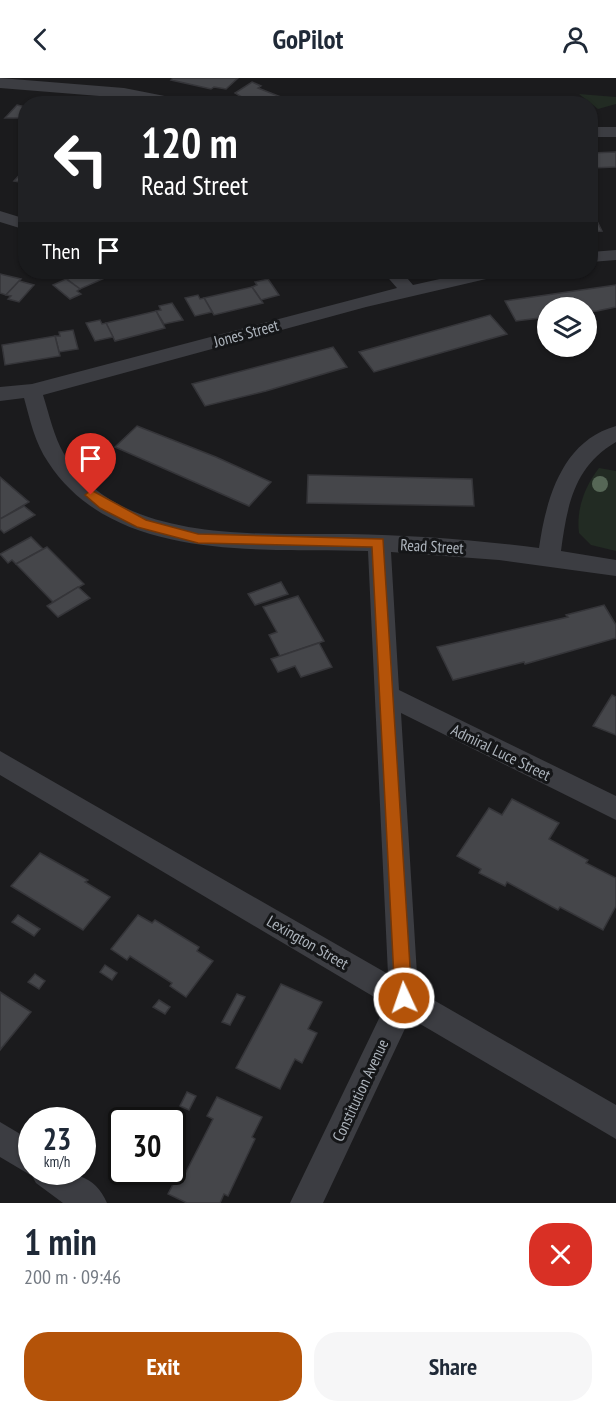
<!DOCTYPE html>
<meta charset="utf-8">
<style>
:root{--surface:#fff;--page:#f6f6f7;--text:#1f2937;--muted:#747a83;--accent:#b45309}
body{margin:0;font-family:"PT Sans Narrow",sans-serif;background:var(--page);color:var(--text);height:100vh;display:flex;flex-direction:column;font-size:22px;white-space:nowrap}
*{box-sizing:border-box;margin:0}
p{font-size:20px;color:var(--muted)}
.icon{flex:none;width:33px;height:33px;fill:none;stroke:currentColor;stroke-width:2;stroke-linecap:round;stroke-linejoin:round}
.map{position:relative;height:1125px;overflow:hidden}
.details{display:flex;flex-direction:column;background:var(--surface);flex:1}
.details>*{flex:none}
.top-card{position:absolute;left:18px;top:18px;width:580px;height:183px;border-radius:24px;box-shadow:0 2px 4px #0004;background:#202124;color:#fff;overflow:hidden}
.fabs{position:absolute;left:537px;top:219px;display:grid;gap:12px}
.fabs a{display:grid;place-items:center;width:60px;height:60px;border-radius:50%;background:var(--surface);box-shadow:0 2px 4px #0004;font-size:30px}
.speed{position:absolute;left:18px;top:1029px;display:flex;gap:12px;font-size:30px;font-weight:700;text-align:center}
.speed>*{display:grid;place-content:center;width:78px;height:78px;border-radius:50%;background:var(--surface);box-shadow:0 2px 4px #0004;line-height:1}
.speed small{font-size:15px;font-weight:400}
.speed .limit{border:3px solid #111;border-radius:9px;background:#fff;color:#111}
.pin{position:absolute;display:grid;place-items:center;width:51px;height:51px;color:#fff;margin:-62px -26px;border-radius:50% 50% 50% 0;rotate:-45deg;box-shadow:0 0 6px #0007}
.pin .icon{rotate:45deg}
.me{position:absolute;width:66px;margin:-33px;rotate:357deg;stroke-linejoin:round;filter:drop-shadow(0 0 4px #0008)}
.turn{display:flex;align-items:center;gap:21px;height:126px;padding:0 24px;font-size:27px}
.turn .icon{width:78px;height:78px;stroke-width:2.5}
.turn b{display:block;font-size:42px;line-height:51px}
.then{display:flex;align-items:center;height:57px;padding:0 24px;background:#0003;gap:12px;font-size:22px}
.round{display:grid;place-items:center;flex:none;width:63px;height:63px;border-radius:24px;background:var(--page)}
.headline{display:flex;align-items:center;justify-content:space-between;height:102px;padding:0 24px}
h1{font-size:36px;font-weight:600;line-height:45px}
.primary-button{display:flex;gap:12px;margin-top:auto;padding:12px 24px}
.primary-button a{flex:1;height:69px;border-radius:24px;background:var(--accent);color:#fff;font-size:24px;font-weight:600;line-height:69px;text-align:center}
.primary-button a+a{background:var(--page);color:var(--text)}
header{display:flex;justify-content:space-between;align-items:center;height:78px;padding:0 24px;background:var(--surface);font-size:27px;font-weight:600}
.map>svg:first-child{display:block}
.green{fill:#222b23}
.building{fill:#45464a;stroke:#353539;stroke-width:1.5}
.lines{fill:none;stroke-linecap:round;stroke-linejoin:round}
.street{fill:#3c3d42;fill-rule:evenodd}
.tree{fill:#566756}
.route{fill:#b45309;stroke:#753606;stroke-width:1.5}
.labels{text-anchor:middle;dominant-baseline:central;stroke-width:6;stroke-linejoin:round;paint-order:stroke}
.street-label{font-size:16px;fill:#adb4bc;stroke:#151618}
</style>
<header><svg class="icon" aria-label="back" viewBox="0 0 24 24"><path d="M15 5l-7 7 7 7"/></svg>GoPilot<svg class="icon" aria-label="person" viewBox="0 0 24 24"><circle cx="12" cy="8" r="4"/><path d="M4 21q1-7 8-7t8 7"/></svg></header>
<div class="map">
<svg width="616" height="1125" viewBox="0 0 616 1125">
<rect width="100%" height="100%" fill="#1b1b1d"/>
<g class="green">
<path d="M579,16L616,19V26L598,31Z"/>
<path d="M599,390L616,393V473L591,467L579,455C576,431 585,408 599,390Z"/>
</g>
<g class="building">
<path d="M173,0H238L226,11L214,9L211,11L171,2Z"/>
<path d="M252,4L261,8L258,10L296,25L299,23L305,26H253L235,15Z"/>
<path d="M556,19L558,26H505L546,23L544,20Z"/>
<path d="M17,27L26,29V36L22,40H5Z"/>
<path d="M616,74V89L591,90V75Z"/>
<path d="M26,90V105L14,103Z"/>
<path d="M591,137H594L602,153L591,154Z"/>
<path d="M73,194H118L80,211L63,198Z"/>
<path d="M0,196L21,201L6,217L0,215Z"/>
<path d="M66,201L80,211L77,213L81,216L70,221L53,207Z"/>
<path d="M268,201L279,217L261,222L252,209L257,207L255,204Z"/>
<path d="M19,203L34,207L19,224L8,221L11,218L6,217Z"/>
<path d="M616,207V229L597,233L586,234V230H548V239L516,243L505,223Z"/>
<path d="M252,209L263,225L214,237L204,220Z"/>
<path d="M198,217L200,221L204,220L212,234L195,238L185,220Z"/>
<path d="M172,225L183,242L164,246L156,233L161,232L159,228Z"/>
<path d="M156,233L165,250L115,263L106,245Z"/>
<path d="M490,237L507,256L374,294L359,274Z"/>
<path d="M100,242L102,246L106,245L113,259L95,263L86,245Z"/>
<path d="M73,252L78,271L59,274L55,258H60L59,254Z"/>
<path d="M55,258L60,278L5,287L2,267Z"/>
<path d="M333,269L347,289L266,313L205,328L192,306Z"/>
<path d="M137,348L216,379L271,404L249,428L115,369Z"/>
<path d="M308,397L472,401L474,428L307,425Z"/>
<path d="M0,399L29,424L0,441Z"/>
<path d="M24,428L35,437L4,455L0,451V441Z"/>
<path d="M31,459L43,471L16,486L12,482L8,485L0,476Z"/>
<path d="M47,469L84,506L53,524L16,486Z"/>
<path d="M281,504L288,516L255,527L248,516Z"/>
<path d="M78,509L90,520L58,539L47,528Z"/>
<path d="M298,518L324,563L280,578L269,557L277,554L263,529Z"/>
<path d="M604,527L616,547V560L525,586L524,584L453,602L437,569L568,539L566,537Z"/>
<path d="M319,565L332,589L301,599L295,588L278,594L271,581Z"/>
<path d="M612,617L616,619V657L593,648Z"/>
<path d="M512,721L559,745L549,761L588,782L586,785L616,800V828L603,852L560,829L558,832L507,804L505,808L479,795L481,791L457,778L489,730L502,737Z"/>
<path d="M40,775L88,802L85,804L110,819L83,852L11,808Z"/>
<path d="M18,837L40,851L34,858L12,844Z"/>
<path d="M138,837L152,845L155,842L199,869L197,873L213,883L186,919L170,908L172,905L130,878L127,882L111,871Z"/>
<path d="M105,887L117,895L112,902L100,894Z"/>
<path d="M35,896L45,903L39,911L28,904Z"/>
<path d="M281,906L322,924L308,951L317,955L302,985L295,981L280,1011L236,990Z"/>
<path d="M0,914L31,934L0,972Z"/>
<path d="M237,916L245,919L230,947L222,944Z"/>
<path d="M159,922L170,929L165,936L153,929Z"/>
<path d="M187,1014L196,1018L189,1032L180,1028Z"/>
<path d="M217,1019L262,1039L252,1059L255,1061L228,1118L224,1116L220,1125H187L168,1116L181,1091L186,1094L213,1041L207,1038Z"/>
</g>
<g class="lines">
<g class="street">
<path d="M0,0L124,10L180,21L188,26H153L124,20L0,10Z"/>
<rect x="591" y="49" width="25" height="10"/>
<path d="M0,133L26,141V152L0,144Z"/>
<path d="M616,172V182L591,184V174Z"/>
<path d="M383,194H402L413,207L471,194H502L499,198L366,229L43,317C49,336 54,359 64,376C120,467 258,455 349,456C412,457 476,462 539,470C546,421 562,363 616,348V364C574,388 567,428 561,473L616,482V498L499,482L391,474L399,612L616,718V742L401,635L418,913L616,1027V1061L410,940L323,1125H290L386,926L0,697V673L388,896L368,473C264,470 114,486 48,384C35,365 30,342 24,320L0,323V309L32,306L397,210Z"/>
<path d="M0,1044L32,1063V1094C62,1094 93,1091 107,1125H63L36,1105L32,1098L0,1079Z"/>
</g>
</g>
<circle class="tree" cx="600" cy="406" r="8"/>
<path class="route" d="M91,412L146,442L198,456L383,461L412,920L410,926L404,928L398,926L395,920L372,469L198,465L137,449L100,430L85,417Z"/>
<g class="labels">
<g class="street-label">
<text transform="translate(246 255) rotate(-15)">Jones Street</text>
<text transform="translate(432 468) rotate(3)">Read Street</text>
<text transform="translate(501 674) rotate(26)">Admiral Luce Street</text>
<text transform="translate(308 864) rotate(30)">Lexington Street</text>
<text transform="translate(360 1012) rotate(-65)">Constitution Avenue</text>
</g>
</g>
</svg>
<div class="fabs">
<a><svg class="icon" aria-label="layers" viewBox="0 0 24 24"><path d="M12 4l9 5-9 5-9-5zM3 14l9 5 9-5"/></svg></a>
</div>
<div class="speed"><div>23<small>km/h</small></div><div class="limit">30</div></div>
<div class="pin" style="left:91px;top:417px;background:#d93025"><svg class="icon" aria-label="arrive" viewBox="0 0 24 24"><path d="M6 21V4h12l-3 4 3 4H6"/></svg></div>
<svg class="me" style="left:404px;top:920px" viewBox="-20 -20 40 40"><circle r="17" fill="#b45309" stroke="#fff" stroke-width="3"/><path d="M0-11L8 9 0 5-8 9z" fill="#fff"/></svg>
<div class="top-card">
<div class="turn"><svg class="icon" aria-label="left" viewBox="0 0 24 24"><path d="M17 20v-9H6M10 6l-5 5 5 5"/></svg><div><b>120 m</b>Read Street</div></div>
<div class="then">Then<svg class="icon" aria-label="arrive" viewBox="0 0 24 24"><path d="M6 21V4h12l-3 4 3 4H6"/></svg></div>
</div>
</div>
<section class="details">
<div class="headline"><div><h1>1 min</h1><p>200 m · 09:46</p></div><a class="round" style="background:#d93025;color:#fff"><svg class="icon" aria-label="close" viewBox="0 0 24 24"><path d="M6 6l12 12M18 6L6 18"/></svg></a></div>
<div class="primary-button"><a>Exit</a><a>Share</a></div>
</section>
